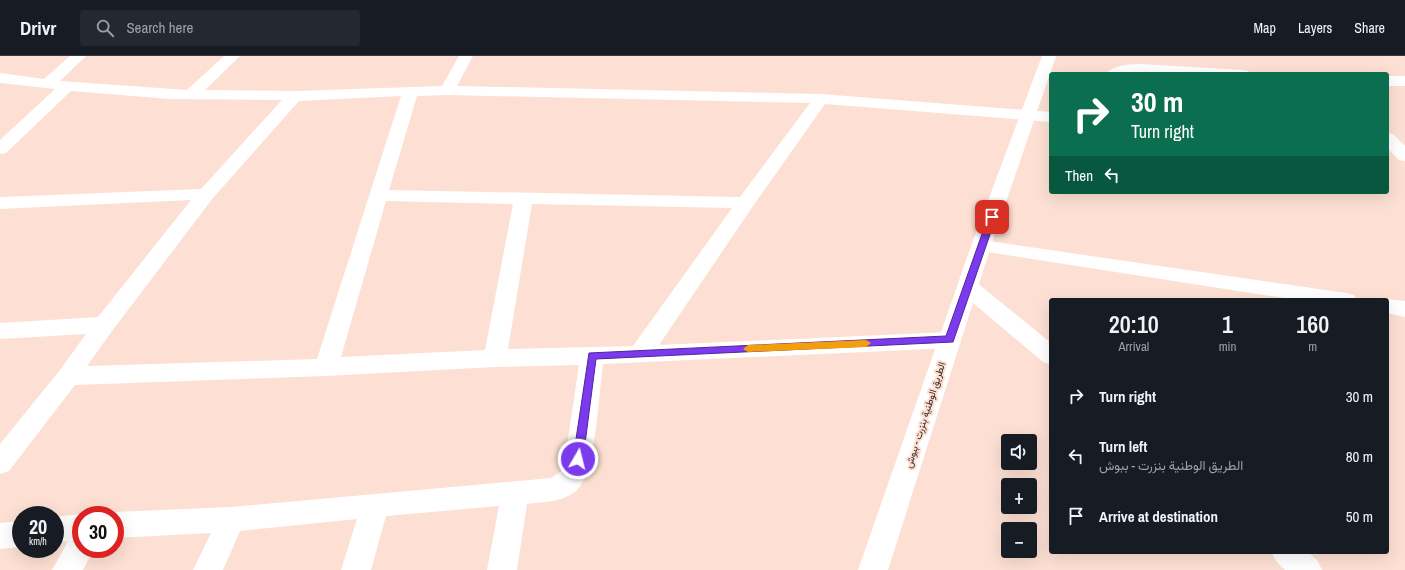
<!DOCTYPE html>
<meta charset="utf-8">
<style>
:root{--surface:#171b24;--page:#242831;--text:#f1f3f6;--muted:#9ea1a6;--line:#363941}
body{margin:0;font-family:"Archivo Narrow",Vazirmatn,sans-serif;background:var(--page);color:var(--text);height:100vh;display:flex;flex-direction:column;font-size:15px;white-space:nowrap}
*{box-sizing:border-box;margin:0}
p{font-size:13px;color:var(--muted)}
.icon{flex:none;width:22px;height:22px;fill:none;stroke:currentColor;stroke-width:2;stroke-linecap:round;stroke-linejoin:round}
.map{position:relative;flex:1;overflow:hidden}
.sheet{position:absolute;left:1049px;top:242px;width:340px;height:256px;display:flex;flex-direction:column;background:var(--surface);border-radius:4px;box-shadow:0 4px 16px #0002}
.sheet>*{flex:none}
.hud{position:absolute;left:1049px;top:16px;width:340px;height:122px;border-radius:4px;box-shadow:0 4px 16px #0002;background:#0b6e4f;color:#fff;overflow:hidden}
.tools{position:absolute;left:1001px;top:378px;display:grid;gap:8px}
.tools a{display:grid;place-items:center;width:36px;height:36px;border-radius:4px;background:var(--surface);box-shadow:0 4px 16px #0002;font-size:20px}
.speed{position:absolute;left:12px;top:450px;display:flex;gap:8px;font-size:20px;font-weight:700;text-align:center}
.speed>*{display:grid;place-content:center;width:52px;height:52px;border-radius:50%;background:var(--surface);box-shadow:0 4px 16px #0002;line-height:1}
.speed small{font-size:10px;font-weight:400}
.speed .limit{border:6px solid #d22;background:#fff;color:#111}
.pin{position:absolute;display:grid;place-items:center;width:34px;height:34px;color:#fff;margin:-17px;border-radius:8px;box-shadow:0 2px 6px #0006}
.me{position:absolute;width:44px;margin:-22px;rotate:8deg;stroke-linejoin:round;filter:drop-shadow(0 0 3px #0008)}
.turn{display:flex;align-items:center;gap:14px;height:84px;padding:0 16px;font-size:18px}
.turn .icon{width:52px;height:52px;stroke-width:2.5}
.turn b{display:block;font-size:28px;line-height:34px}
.then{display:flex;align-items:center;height:38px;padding:0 16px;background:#0003;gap:8px;font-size:15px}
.eta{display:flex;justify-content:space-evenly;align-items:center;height:68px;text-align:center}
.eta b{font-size:24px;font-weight:600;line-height:28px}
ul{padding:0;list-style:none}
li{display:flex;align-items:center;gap:12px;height:60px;padding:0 16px}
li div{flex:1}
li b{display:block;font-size:15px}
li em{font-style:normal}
header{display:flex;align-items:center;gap:24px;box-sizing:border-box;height:56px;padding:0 20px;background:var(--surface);border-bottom:1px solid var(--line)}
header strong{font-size:19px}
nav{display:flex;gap:22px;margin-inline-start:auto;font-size:14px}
.search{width:280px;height:36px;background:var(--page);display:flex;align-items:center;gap:10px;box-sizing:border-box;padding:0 14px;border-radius:4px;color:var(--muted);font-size:15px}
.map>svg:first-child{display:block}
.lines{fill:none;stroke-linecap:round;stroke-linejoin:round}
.street{fill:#fff;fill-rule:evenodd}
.primary{fill:#fff;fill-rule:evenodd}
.route{fill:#7c3aed;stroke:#51269a}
.slow{fill:#f59e0b}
.labels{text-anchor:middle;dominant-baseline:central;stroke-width:4;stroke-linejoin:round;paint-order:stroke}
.street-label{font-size:10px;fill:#302521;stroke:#fde0d3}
</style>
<header>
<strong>Drivr</strong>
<div class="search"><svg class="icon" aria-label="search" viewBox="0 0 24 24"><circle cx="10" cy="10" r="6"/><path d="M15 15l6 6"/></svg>Search here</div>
<nav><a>Map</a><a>Layers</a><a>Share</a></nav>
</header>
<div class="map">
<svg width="1405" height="514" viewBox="0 0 1405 514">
<rect width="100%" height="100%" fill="#fde0d3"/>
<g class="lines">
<g class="street">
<path d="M70,0H86L60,25L187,34L224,0H240L205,34L295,35L442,30L459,0H473L457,30L821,38L1051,56V66L825,48L753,150L659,289L950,276L958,278L961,284L958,290L950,292L603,308C599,335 596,419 576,435C563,446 543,446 527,448L517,514H487L499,450L386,460L371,514H341L357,463L240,475L223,514H193L211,477L115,482V459H108L115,456L231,451L551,422L561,415L565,403L579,309L495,311L326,320L75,329L9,415L0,418V388L60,314L86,278L0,283V267L98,261L191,144L0,153V141L201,133L282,44L170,43L71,35L6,97L0,98V84L55,33L0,27V17L44,23ZM447,39L810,47L740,141L389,134L417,40ZM401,40L317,303L87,310L112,275L213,142L299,45ZM386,145L513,148L485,294L341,301ZM532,148L732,152L633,290L508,293Z"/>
<path d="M1141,8L1243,14L1248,15L1250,18L1141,16L1106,18C1112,9 1131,8 1141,8Z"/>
<rect x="1387" y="20" width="18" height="10"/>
<path d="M1387,77L1393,78L1405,90V105L1399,104L1387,92Z"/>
<path d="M981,184L1346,237L1354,239L1357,244H1297L974,194L971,190L974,186Z"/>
<path d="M968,224L976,226L1051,287V309L1043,306L960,236L957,231L960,226Z"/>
<path d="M1387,243L1405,245V261L1387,257V244H1382Z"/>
<path d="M81,458L83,459H81V493H94L83,514H52L68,485L55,487V461Z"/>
<path d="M21,465V491L0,493V467Z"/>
<path d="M1271,496H1308L1317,504L1322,514H1285L1276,505Z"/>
</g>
<path class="primary" d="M1042,0H1056L991,190L888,514H858L971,190Z"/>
</g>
<path class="route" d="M992,158L996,161L953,286L596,303L583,403L582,407L578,408L574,407L573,403L589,297L946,280L988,161Z"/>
<path class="slow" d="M866,284L871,287L866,291L748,296L743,293L748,289Z"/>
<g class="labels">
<g class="street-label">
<text transform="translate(925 359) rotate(-72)">الطريق الوطنية بنزرت - ببوش</text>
</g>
</g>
</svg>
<div class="tools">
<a><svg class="icon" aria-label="sound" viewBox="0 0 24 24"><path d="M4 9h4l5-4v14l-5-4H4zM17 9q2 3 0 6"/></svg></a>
<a>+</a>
<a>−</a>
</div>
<div class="speed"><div>20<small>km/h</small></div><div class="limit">30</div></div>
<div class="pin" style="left:992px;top:161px;background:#d93025"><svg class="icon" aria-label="arrive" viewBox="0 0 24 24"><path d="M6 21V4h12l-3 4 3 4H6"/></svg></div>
<svg class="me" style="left:578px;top:403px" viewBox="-20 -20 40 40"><circle r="17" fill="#7c3aed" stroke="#fff" stroke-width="3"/><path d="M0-11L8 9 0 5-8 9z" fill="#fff"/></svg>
<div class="hud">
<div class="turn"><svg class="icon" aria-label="right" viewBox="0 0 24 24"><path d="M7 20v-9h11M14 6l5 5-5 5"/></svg><div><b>30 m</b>Turn right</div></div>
<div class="then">Then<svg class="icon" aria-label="left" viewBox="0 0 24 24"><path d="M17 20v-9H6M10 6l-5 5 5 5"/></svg></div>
</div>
<section class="sheet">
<div class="eta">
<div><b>20:10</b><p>Arrival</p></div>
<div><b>1</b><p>min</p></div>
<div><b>160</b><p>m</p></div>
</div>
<ul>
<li><svg class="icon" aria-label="right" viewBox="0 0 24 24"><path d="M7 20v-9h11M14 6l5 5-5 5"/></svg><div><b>Turn right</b></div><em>30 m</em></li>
<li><svg class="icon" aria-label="left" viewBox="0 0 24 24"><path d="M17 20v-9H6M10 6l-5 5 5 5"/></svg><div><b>Turn left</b><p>الطريق الوطنية بنزرت - ببوش</p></div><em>80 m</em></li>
<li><svg class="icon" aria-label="arrive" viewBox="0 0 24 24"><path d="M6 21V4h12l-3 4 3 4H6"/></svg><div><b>Arrive at destination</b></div><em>50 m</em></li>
</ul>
</section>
</div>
